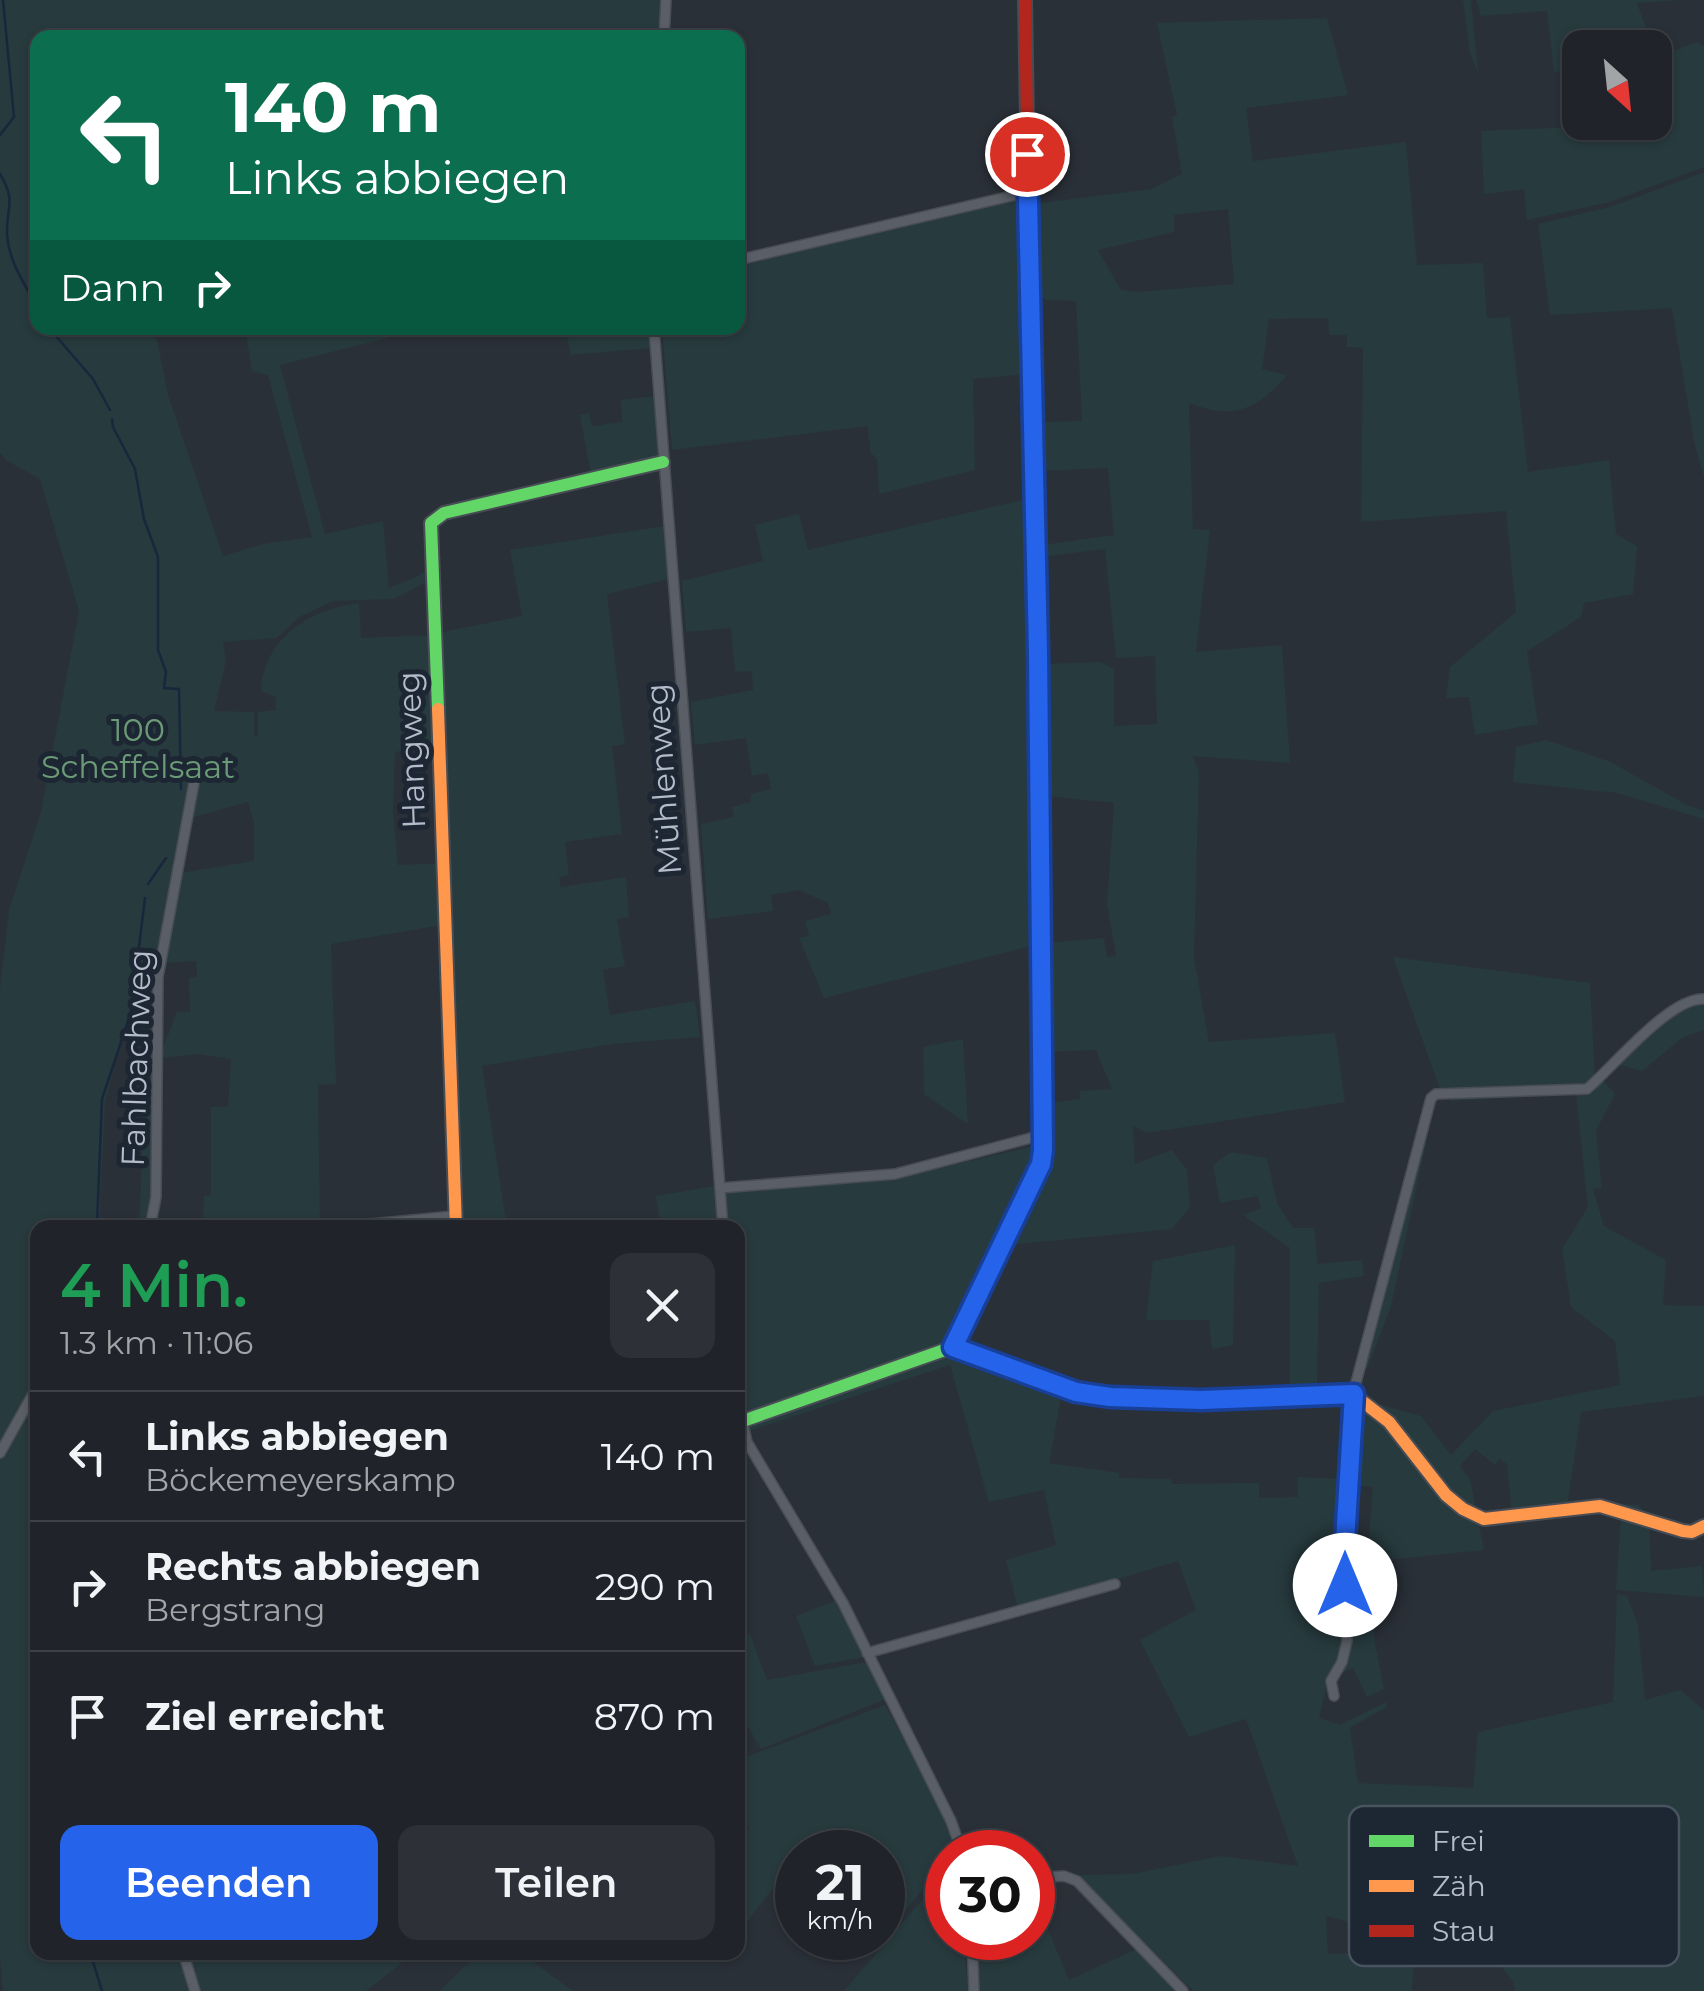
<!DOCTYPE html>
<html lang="de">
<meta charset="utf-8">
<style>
:root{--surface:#20242a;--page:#2d3036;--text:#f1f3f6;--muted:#a2a4a8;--line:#3d4147;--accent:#2563eb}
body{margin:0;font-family:Montserrat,sans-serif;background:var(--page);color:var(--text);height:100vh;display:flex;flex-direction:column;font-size:38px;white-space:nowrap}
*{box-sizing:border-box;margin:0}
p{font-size:32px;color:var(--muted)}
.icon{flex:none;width:55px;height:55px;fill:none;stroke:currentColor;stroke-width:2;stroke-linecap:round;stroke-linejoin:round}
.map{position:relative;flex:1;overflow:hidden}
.sheet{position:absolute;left:30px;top:1220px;width:715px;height:740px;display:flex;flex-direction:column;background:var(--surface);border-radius:20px;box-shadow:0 2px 8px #0004,0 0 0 2px var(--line)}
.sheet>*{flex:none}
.hud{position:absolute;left:30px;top:30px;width:715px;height:305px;border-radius:20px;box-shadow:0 2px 8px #0004,0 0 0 2px var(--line);background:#0b6e4f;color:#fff;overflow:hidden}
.needle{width:65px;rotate:153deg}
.tools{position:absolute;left:1562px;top:30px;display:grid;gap:20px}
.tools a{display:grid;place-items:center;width:110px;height:110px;border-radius:20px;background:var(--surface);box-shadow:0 2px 8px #0004,0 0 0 2px var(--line);font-size:50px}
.speed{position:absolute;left:775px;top:1830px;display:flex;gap:20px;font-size:50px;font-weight:700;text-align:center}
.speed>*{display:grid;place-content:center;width:130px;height:130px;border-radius:50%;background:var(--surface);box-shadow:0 2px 8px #0004,0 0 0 2px var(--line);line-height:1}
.speed small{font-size:25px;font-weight:400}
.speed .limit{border:15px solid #d22;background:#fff;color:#111}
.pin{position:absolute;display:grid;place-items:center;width:85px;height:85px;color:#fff;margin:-42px;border:5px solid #fff;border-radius:50%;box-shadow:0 2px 10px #0007}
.me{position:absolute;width:110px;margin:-55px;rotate:0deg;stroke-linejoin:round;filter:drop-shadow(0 0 8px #0008)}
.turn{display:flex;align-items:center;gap:35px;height:210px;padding:0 30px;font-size:45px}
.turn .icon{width:130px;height:130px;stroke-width:2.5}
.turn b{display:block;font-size:70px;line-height:85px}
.then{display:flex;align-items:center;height:95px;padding:0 30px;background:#0003;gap:20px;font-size:38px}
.round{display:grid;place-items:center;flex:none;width:105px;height:105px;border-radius:20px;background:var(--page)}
.head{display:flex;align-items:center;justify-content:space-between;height:170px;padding:0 30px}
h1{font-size:60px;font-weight:600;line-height:75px;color:#1e9e55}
.button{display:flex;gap:20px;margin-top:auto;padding:20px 30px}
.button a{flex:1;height:115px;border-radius:20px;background:var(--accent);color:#fff;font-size:40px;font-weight:600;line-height:115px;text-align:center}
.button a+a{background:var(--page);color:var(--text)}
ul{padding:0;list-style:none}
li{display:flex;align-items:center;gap:30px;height:130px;padding:0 30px;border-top:2px solid var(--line)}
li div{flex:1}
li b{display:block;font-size:38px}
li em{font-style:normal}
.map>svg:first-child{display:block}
.green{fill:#273a3e;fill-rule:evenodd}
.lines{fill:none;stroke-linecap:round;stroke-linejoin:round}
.stream{stroke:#19273c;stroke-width:2.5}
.street-casing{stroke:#484c55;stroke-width:12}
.fast-casing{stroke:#484c55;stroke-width:16}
.slow-casing{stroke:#484c55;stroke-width:16}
.jam-casing{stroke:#484c55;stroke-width:16}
.street{stroke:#5a5e66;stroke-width:9}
.fast{stroke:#63d668;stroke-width:12}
.slow{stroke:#ff974d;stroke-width:12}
.jam{stroke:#b3261e;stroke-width:12}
.route-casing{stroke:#184099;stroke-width:25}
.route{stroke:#2563eb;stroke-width:18}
.labels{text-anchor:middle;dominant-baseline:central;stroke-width:10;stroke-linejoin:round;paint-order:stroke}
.park-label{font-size:32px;fill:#6b9a76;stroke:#1d2633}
.street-label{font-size:32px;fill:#b4bcc9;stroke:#1d2633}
.key{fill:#1d2633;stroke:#4a5360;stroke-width:2.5}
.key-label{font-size:28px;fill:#b4bcc9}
</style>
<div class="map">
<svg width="1704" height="1991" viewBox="0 0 1704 1991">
<rect width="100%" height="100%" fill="#2a3038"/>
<g class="green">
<path d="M0,0H662L660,37L38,38V328H144L157,340L168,395L223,556L263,544L312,537L268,375L252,371L245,328H426L280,365L325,534L383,521L389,588L414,578L429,569L430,580L394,599L333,601L299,617L277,638L223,642L226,661L214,711L254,712V735L258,736V712L276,710V697L261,691C264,638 310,609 359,603L361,638L433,635L435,745L395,752L393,811L398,865L444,863L438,633L522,616L510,550L665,526L669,579L607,594L625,744L612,746L622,834L565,842L569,875L559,878L561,887L626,877L629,917L617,919L625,966L603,970L610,1015L695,1001L700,1037L612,1044L482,1066L507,1227H458L442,925L331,944L336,1084L318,1085L320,1227H203L204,1196L211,1195V1107H228L231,1059L198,1054L159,1058L177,1012H190L189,978L197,977L196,961L162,963L180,873L254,861V823L248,802L190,818L156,977L152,1214L148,1227H136L140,1212L147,1010L123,1028L105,1103L99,1227L38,1228V1952L180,1953L192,1991H3L0,1957V989L9,910L41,812L79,611L40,479L6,460L0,453Z"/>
<path d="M1463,0H1471L1478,73L1470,53Z"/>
<path d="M1476,0H1681L1637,3L1653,47L1580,48V71L1554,72L1547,11L1481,16Z"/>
<path d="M1327,18L1348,95L1246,108L1253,161L1406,142L1417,265L1483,263L1487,318L1510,317L1528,472L1609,460L1616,534L1637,546L1633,594L1584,603L1581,617L1527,651L1538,724L1475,735L1469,697L1446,698L1450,667L1516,612L1506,511L1361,522L1363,348L1347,347V335H1329L1328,318L1269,319L1262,369L1287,375C1256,411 1234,420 1189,403L1193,529L1210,530L1196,652L1282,645L1290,763L1192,756L1199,771L1194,958L1209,1042L1335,1033L1345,1102L1147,1133L1133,1126L1135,1164L1172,1150L1187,1170L1190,1207L1172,1229L999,1246L955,1350L1062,1391L1049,1463L1119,1473V1478L1171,1479L1172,1484L1259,1483V1498L1298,1497L1297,1477L1344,1479L1342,1565L1367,1562L1373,1487L1349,1484L1356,1398L1421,1416L1451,1455L1493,1411L1620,1385L1615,1341L1571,1307L1562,1249L1588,1207L1576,1094L1451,1101L1444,1096L1436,1097L1391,1306L1367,1369H1362L1432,1100L1440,1089L1393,957L1590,983L1595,1077L1666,1009L1678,1000L1704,995V1030L1683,1037L1642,1071L1619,1065L1602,1079L1615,1094L1596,1131L1602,1188L1593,1189L1604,1226L1666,1260L1663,1305L1704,1306V1396L1581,1412L1567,1507L1512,1515L1507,1464L1499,1459L1495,1465L1475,1449L1460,1466L1470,1479L1484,1550L1367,1562L1375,1643L1384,1689L1367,1697L1353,1668L1338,1675L1345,1640L1328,1680L1319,1718L1340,1725L1386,1702L1387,1707L1350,1728L1358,1783L1473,1788L1478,1732L1613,1702L1617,1594L1627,1596L1638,1625L1645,1700L1680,1690L1704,1710V1991H1515L1513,1982L1501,1966L1524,1962L1561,1922L1537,1895L1600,1862L1632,1836L1631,1820L1623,1808L1546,1806L1545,1838L1477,1843L1484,1900L1416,1940L1326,1916L1328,1954L1376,1952L1414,1965L1412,1991H1193L1078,1875L1133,1874L1220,1856L1298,1866L1246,1719L1189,1737L1140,1640L1196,1610L1178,1561L1018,1609L1006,1560L1056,1545L1044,1490L989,1502L950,1365L749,1431C733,1365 738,1295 738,1228L727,1227L723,1191L891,1179L1047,1143V1103L1080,1099V1091L1112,1089L1096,1050L1044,1052L1045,943L1104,938L1107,957L1116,956L1107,904L1114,803L1046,796L1042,664L1101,662L1114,669V726L1157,724L1155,656L1116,658L1105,549L1042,557V545L1114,535L1108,468L1040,471V422L1082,421L1076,301L1046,300L1035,293L1031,204L1152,189L1182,174L1172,117L1177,115L1157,23ZM1228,209L1234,284L1137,292L1121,290L1098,250L1174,232V215Z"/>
<path d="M1697,42L1704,46V167L1610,202L1527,220L1524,189L1484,194L1481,131L1596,126V122H1655V54L1658,61H1662L1668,53Z"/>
<path d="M1704,172V477L1695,446L1672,308L1550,315L1538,224L1610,207Z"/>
<path d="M1023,199L1027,374L973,379L975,470L879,494L877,459L871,453L867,426L672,450L662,328H738V266Z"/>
<path d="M565,328H649L651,348L571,355Z"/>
<path d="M655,396L658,458L591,474L580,415L589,413L592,426L622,422L621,400Z"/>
<path d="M1031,498L1035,945L824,998L799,938L809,936L805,921L831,914L828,903L799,890L771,895L773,911L708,919L701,824L734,817L732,807L751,802V794L771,789L768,773L752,776L746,738L695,745L691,702L753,690L752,671L735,672L731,628L686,632L682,581L763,561L755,525L799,514L808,550Z"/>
<path d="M1546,740L1611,762L1685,804L1704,811V819L1617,793L1513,782L1516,747Z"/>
<path d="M963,1039L968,1124L924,1094L923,1047Z"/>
<path d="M1231,1152L1267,1158L1277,1203L1293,1228H1314L1318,1264L1362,1260L1364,1276L1319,1283L1317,1388L1290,1390V1248L1243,1215L1261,1208L1258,1196L1220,1203L1213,1165Z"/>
<path d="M715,1186L718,1227H661L656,1196Z"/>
<path d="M1235,1245L1233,1345L1212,1349L1209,1320H1146L1153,1261Z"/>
<path d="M1622,1504L1638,1505L1649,1517L1651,1571L1702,1566L1704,1597L1616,1590Z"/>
<path d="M835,1601L864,1657L815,1666L796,1616Z"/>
<path d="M750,1634L767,1680L867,1662L886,1699L761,1749L738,1710V1638Z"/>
<path d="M885,1705L933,1793L956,1848L953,1852H948L947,1860L881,1940L879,1938H882V1852H798L797,1874L789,1868L738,1933V1840L749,1827L738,1817V1760Z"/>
<path d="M947,1871L948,1938H964L968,1991H844Z"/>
<path d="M1033,1893L1069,1980L1137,1949L1180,1991H979L975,1938H1032Z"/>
<path d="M410,1952L412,1955L366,1991H198L186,1953Z"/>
<path d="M480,1952L521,1953L573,1991H439Z"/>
</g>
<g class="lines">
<g class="stream">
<path d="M0,135L14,117L3,0"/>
<path d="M0,174C17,203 6,206 7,235C9,262 25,285 38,308"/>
<path d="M49,328L93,379L110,410"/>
<path d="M112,419L113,427L135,469L144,519L158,557V650L166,672L164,688L179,689L181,789"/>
<path d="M148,884L166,858"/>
<path d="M97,1225L102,1099L131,1012L145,898"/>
<path d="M90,1952L102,1991"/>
</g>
<defs>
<g id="street">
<path d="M664,38L666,0"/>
<path d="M738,260L1028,192"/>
<path d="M654,328L723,1228"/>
<path d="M720,1188L895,1174L1042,1135"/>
<path d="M150,1228L156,1197L158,977L196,772"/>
<path d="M330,1228L454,1216"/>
<path d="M738,1401L747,1442L843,1603L951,1821L962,1852"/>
<path d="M0,1453L38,1385"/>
<path d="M867,1653L1115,1584"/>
<path d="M1334,1696L1331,1681L1342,1662L1347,1641L1343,1558L1353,1394L1431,1098L1436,1094L1587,1089C1614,1066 1670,997 1704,999"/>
<path d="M1032,1878L1064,1876L1077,1881L1183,1991"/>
<path d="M972,1938L974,1991"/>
<path d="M183,1952L195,1991"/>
</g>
<g id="fast">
<path d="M438,709L431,523L444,513L663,462"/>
<path d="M953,1347L1041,1164L1043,1150L1035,613"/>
<path d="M740,1422L953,1347L1075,1391L1110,1397L1232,1398"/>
</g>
<g id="slow">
<path d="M438,709L456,1228"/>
<path d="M1232,1398L1353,1394L1389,1422L1446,1495L1463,1509L1484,1519L1600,1506L1683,1531L1692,1532L1704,1526"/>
</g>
<path id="jam" d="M1025,0L1035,613"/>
</defs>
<use href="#street" class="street-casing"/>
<use href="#fast" class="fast-casing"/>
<use href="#slow" class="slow-casing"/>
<use href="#jam" class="jam-casing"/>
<use href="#street" class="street"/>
<use href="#fast" class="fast"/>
<use href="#slow" class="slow"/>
<use href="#jam" class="jam"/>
</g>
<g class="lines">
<defs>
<path id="route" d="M1027,154L1038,652L1043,1150L1041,1164L953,1347L1076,1392L1110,1397L1202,1400L1354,1394L1344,1558L1345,1585"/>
</defs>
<use href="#route" class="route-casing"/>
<use href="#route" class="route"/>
</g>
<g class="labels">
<g class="park-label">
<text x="138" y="729">100<tspan x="138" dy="37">Scheffelsaat</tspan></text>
</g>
<g class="street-label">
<text transform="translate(411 750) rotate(-92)">Hangweg</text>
<text transform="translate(663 779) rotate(-94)">Mühlenweg</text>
<text transform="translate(136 1058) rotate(-88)">Fahlbachweg</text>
</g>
</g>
<rect x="1349" y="1806" width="330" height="160" rx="15" class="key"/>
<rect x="1369" y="1835" width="45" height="12" fill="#63d668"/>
<rect x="1369" y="1880" width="45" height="12" fill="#ff974d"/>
<rect x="1369" y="1925" width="45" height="12" fill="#b3261e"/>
<g class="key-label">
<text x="1432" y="1851">Frei</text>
<text x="1432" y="1896">Zäh</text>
<text x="1432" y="1941">Stau</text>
</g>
</svg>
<div class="tools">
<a><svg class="needle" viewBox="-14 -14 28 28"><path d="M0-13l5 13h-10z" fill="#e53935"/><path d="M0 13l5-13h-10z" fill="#a2a4a8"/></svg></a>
</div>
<div class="speed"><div>21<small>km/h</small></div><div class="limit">30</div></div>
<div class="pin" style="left:1027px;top:154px;background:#d93025"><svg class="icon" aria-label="arrive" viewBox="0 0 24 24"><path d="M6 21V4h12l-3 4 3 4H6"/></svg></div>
<svg class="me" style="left:1345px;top:1585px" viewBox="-20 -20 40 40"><circle r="19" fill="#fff"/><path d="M0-13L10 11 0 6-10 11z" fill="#2563eb"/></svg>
<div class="hud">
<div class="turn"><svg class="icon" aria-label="left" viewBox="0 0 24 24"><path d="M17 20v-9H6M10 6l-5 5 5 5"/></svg><div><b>140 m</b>Links abbiegen</div></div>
<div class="then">Dann<svg class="icon" aria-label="right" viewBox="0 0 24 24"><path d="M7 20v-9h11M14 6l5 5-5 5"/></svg></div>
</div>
<section class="sheet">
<div class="head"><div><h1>4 Min.</h1><p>1.3 km · 11:06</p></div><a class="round"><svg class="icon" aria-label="close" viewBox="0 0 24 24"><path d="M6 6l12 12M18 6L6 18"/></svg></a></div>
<ul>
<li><svg class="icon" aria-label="left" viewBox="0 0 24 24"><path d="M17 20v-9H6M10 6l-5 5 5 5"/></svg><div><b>Links abbiegen</b><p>Böckemeyerskamp</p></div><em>140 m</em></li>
<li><svg class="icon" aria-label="right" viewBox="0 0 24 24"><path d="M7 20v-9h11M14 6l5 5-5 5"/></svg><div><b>Rechts abbiegen</b><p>Bergstrang</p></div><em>290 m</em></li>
<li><svg class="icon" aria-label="arrive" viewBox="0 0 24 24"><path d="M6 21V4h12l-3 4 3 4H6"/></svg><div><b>Ziel erreicht</b></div><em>870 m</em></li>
</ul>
<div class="button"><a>Beenden</a><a>Teilen</a></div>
</section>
</div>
